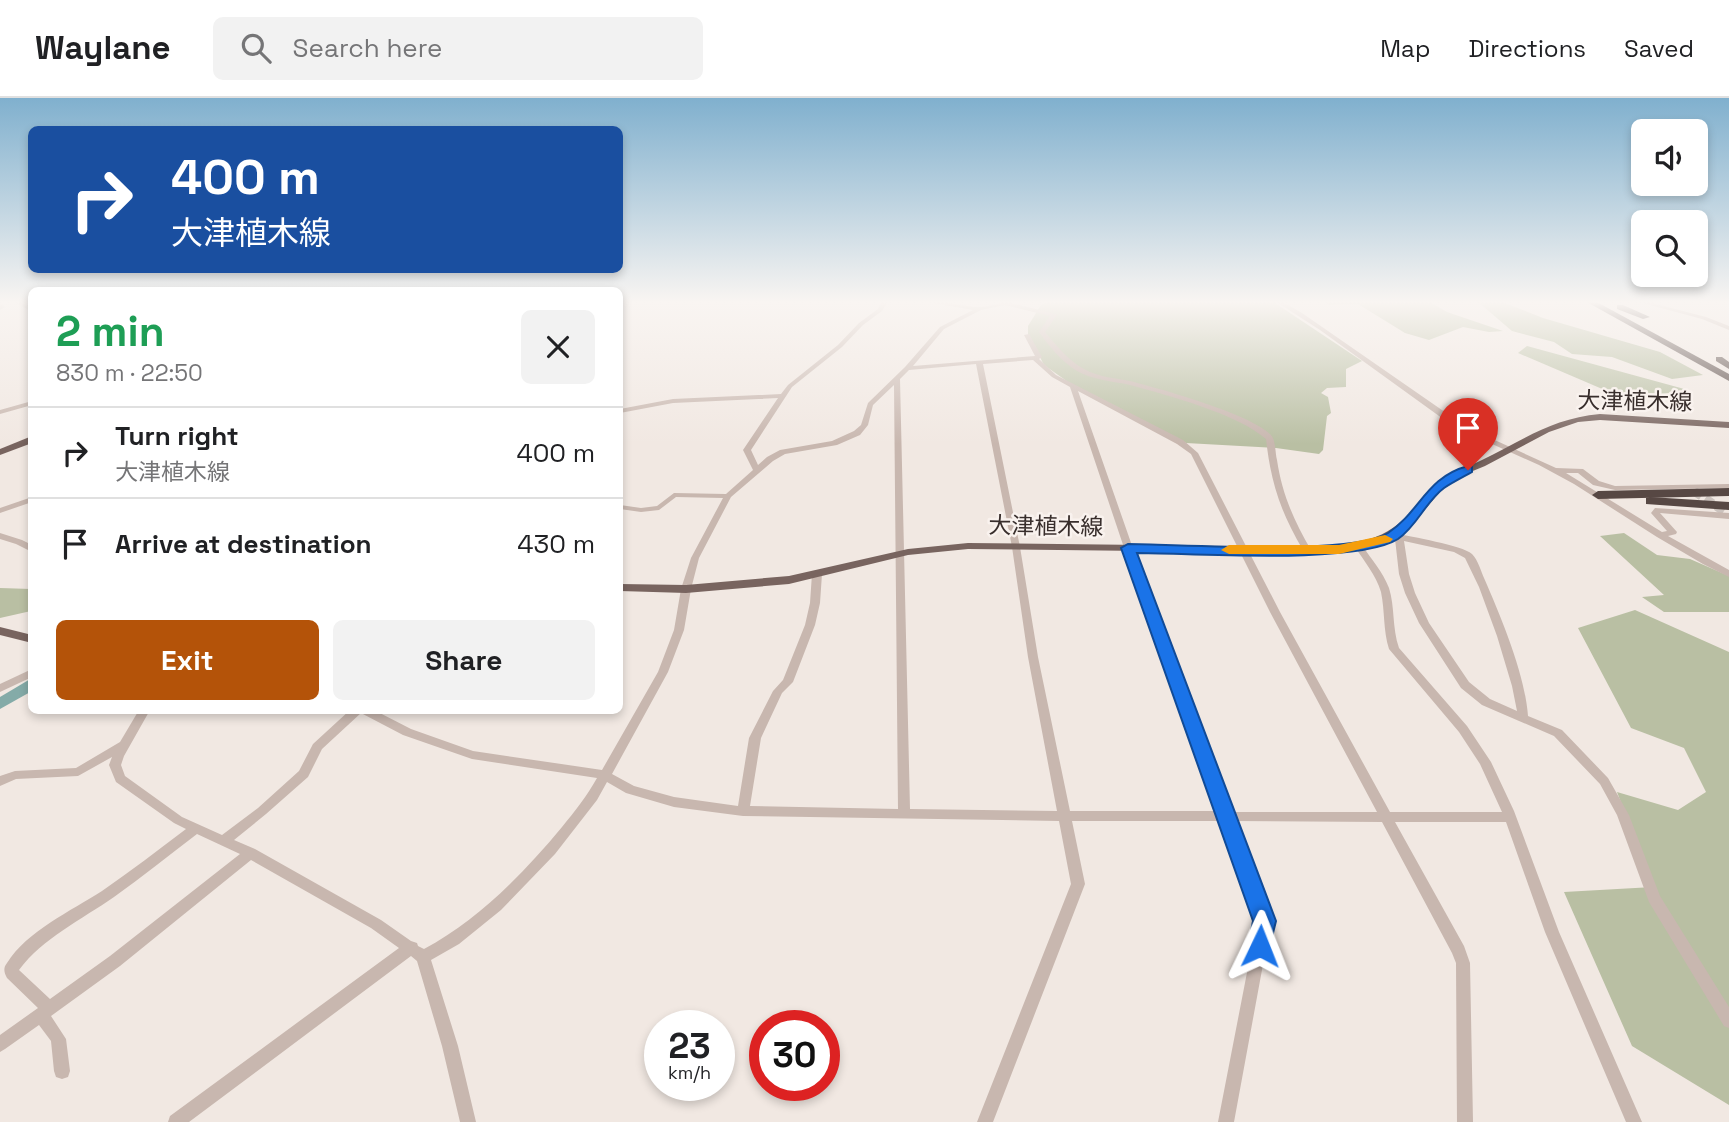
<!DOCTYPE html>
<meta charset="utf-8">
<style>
:root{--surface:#fff;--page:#f2f2f2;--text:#202124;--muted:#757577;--line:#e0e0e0;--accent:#b45309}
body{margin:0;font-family:"Space Grotesk","Noto Sans JP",sans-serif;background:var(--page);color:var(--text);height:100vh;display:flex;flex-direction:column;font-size:26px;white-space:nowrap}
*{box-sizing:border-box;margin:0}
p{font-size:23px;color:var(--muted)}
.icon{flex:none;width:38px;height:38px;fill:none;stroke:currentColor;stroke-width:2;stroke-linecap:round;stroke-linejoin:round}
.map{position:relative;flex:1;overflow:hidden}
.sheet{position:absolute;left:28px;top:189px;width:595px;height:427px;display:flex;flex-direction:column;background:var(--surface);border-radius:10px;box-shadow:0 4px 10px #0003}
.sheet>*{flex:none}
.banner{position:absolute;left:28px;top:28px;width:595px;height:147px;border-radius:10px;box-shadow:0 4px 10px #0003;background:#1a4fa0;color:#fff;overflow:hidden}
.controls{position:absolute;left:1631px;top:21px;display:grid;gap:14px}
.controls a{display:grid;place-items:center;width:77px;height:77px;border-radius:10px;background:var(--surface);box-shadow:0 4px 10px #0003;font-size:35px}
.speed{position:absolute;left:644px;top:912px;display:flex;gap:14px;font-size:35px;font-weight:700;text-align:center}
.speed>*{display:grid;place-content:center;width:91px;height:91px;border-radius:50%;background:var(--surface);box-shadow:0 4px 10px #0003;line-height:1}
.speed small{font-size:18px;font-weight:400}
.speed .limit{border:10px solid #d22;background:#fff;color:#111}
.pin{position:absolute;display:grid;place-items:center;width:60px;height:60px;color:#fff;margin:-72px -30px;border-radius:50% 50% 50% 0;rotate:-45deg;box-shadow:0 0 7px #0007}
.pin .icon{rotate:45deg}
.me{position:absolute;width:77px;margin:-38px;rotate:2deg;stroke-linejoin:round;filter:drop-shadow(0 0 5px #0008)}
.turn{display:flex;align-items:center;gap:24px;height:147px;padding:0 28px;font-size:32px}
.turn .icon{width:91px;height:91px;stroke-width:2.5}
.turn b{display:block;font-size:49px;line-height:60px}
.round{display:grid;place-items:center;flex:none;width:74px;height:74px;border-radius:10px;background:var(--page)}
.headline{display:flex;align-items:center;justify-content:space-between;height:119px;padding:0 28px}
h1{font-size:42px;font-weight:700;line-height:52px;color:#1e9e55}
.primary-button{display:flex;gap:14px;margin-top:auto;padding:14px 28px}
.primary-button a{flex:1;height:80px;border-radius:10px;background:var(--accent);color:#fff;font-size:28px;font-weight:700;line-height:80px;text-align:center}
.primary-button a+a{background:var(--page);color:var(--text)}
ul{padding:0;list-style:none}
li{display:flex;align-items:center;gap:21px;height:91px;padding:0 28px;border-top:2px solid var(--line)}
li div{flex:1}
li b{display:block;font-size:26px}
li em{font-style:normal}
header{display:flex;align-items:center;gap:42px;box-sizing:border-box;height:98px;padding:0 35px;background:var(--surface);border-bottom:2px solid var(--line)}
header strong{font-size:33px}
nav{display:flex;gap:38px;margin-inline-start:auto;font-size:24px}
.search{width:490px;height:63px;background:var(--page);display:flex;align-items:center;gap:18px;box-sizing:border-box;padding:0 24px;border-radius:10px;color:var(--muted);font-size:26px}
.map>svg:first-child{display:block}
.green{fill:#b9bfa3}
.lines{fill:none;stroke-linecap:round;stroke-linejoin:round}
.river{fill:#84aba8;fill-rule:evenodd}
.minor-tunnel{stroke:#ccc3be;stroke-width:9;stroke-dasharray:9 4.5;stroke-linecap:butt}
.minor{fill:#c8b7af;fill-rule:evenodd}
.major{fill:#78645f;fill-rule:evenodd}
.highway{fill:#574844;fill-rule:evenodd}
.route{fill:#1a73e8;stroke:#114b97;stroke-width:2}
.slow{fill:#f59e0b}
.labels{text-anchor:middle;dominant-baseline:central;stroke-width:5;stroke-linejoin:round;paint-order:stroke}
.street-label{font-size:23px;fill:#382e2c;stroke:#f9f2ee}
</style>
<header>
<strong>Waylane</strong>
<div class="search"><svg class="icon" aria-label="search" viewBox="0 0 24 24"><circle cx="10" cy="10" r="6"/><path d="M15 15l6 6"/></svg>Search here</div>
<nav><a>Map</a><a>Directions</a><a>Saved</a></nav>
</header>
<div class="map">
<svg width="1729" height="1024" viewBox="0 0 1729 1024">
<rect width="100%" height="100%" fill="#f1e8e2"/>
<g class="green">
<path d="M1048,203H1272L1362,263L1346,271V289L1327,290L1321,295L1328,299L1331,315L1327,318L1323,352L1319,356L1276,350L1186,345L1068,284L1044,267L1028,236V228L1041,207Z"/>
<path d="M1324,203H1428L1447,214L1503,233L1489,234L1463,229L1429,242L1405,235L1358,206L1329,207Z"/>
<path d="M1477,203H1500L1543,220L1660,254L1703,277L1672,281L1612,259L1572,256L1554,244L1512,233Z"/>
<path d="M1527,248L1688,292L1628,302L1518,255Z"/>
<path d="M1624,435L1657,457L1690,461L1729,478V514H1664L1642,499L1664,497L1600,438Z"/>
<path d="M0,490L31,491V513L0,520Z"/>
<path d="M1635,512L1729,554V1007L1632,948L1564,794L1653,789L1617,694L1678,712L1706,694L1684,650L1631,630L1578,530Z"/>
</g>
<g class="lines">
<path class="river" d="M32,580V593L0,611V599Z"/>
<path class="minor-tunnel" d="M1694,393L1725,414"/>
<g class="minor">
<path d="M13,203H20L32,209V214Z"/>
<path d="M882,203H888L882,213L863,227L842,249L792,289L751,352L758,367L767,359L780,352L832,343L854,333L861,327L868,305L905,269L940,229L973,212L933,205L930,203C946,203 961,208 976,209C989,210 1002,203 1016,203L1011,205L1056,216L1057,217L1045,234C1056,247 1069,263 1084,271C1098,279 1115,280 1130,283C1161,291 1251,316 1271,337C1276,343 1275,354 1277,362C1282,396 1294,423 1311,452L1310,454H1304L1303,452C1280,413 1271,385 1266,341C1238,316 1167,297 1130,287C1112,283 1093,282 1077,273C1062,264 1049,248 1039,234L1050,218L1005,207L981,212L944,231L913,268L1035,258L1024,237L1029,236L1042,259L1039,261L1056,277L1183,342L1198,355L1280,514L1390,714H1502L1480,666L1459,634L1389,551C1383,532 1385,513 1381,494C1376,477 1364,463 1355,449L1356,447H1362C1371,461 1383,474 1389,490C1395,509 1392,530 1399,550L1467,628L1491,664L1514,713L1559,834L1642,1024H1626L1545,834L1506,724H1395L1464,848L1470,865L1473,1024H1457L1456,865L1452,855L1382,724L1233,723L1271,823L1234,1024H1218L1257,823L1221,723H1072L1085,786L993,1024H977L1071,786L1059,723L743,718L674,709L626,695L607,684L597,702L555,756L501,812L459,846L431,862L458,948L476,1024H460L442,948L417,863L411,858L189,1024H168L170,1018L399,850L371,830L251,762L120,868L51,918L66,941L70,973L68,979L62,981L56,979L54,973L51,943L39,927L5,951L0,954V937L38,910L7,880C4,874 3,870 7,865C27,833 71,813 102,793C131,773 158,752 186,731L174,725L116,684L109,667L112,659L78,678L16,681L0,688V678L15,673L76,670L120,644L139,612H150L124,658L121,667L125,678L182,719L222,737L258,710L299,673L313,646L350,612H374L411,631L473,653L602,672L658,574L674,532L681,491L691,460L723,400L676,399L659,412L641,414L620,411V407L641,410L657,408L674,395L726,396L753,372L743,352L778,300L673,305L620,315V311L673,301L781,296L788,287L838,247L859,225L878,211ZM1033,262L1052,279L1070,289L1156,545L1217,713H1070L1038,559L1020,449L983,266ZM976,266L1012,449L1028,559L1057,713L910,711L900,281L909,272ZM894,287L898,711L750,708L761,640L782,595L793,584L815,527L820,505L822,476L817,473L812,476L810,505L805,527L783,582L773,593L749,640L738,708L674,699L634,688L612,676L668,574L684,532L691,491L699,460L731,399L773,363L785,356L837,347L860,337L868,327L873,307ZM1078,293L1177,346L1191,356L1270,514L1377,714H1230L1166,545ZM361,615L403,637L472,661L597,680C587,698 575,713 562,729C523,776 478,822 424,851L418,848L417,845L411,843L381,822L255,751L234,742L266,716L308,679L322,651ZM197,736L240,756L110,858L50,901L19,872C43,840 81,822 114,799C142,779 169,757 197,736Z"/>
<path d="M1275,203H1281L1302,215L1452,319L1477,334L1556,370L1583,371L1599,383L1615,388L1729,386V390L1615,392L1593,387L1578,375H1566L1662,434L1667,433L1651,415L1655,410L1729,415V421L1660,415L1677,434L1676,436L1668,438L1729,472V479L1703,466L1657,439L1574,386L1539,367L1472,337L1446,323L1320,232Z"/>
<path d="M1635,203H1644L1706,219L1729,228V232L1702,221Z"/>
<path d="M0,205L5,209L0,212Z"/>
<path d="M32,303V307L0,316V312Z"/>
<path d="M32,399V404L0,415V410Z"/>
<path d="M0,435L22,442L32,447V454L16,446L0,441Z"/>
<path d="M1395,435C1411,439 1462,447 1472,456C1478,462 1481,473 1484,480C1501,519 1525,576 1528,618L1562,632L1608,680L1629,717L1660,798L1729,909V930L1724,928L1649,804L1617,717L1600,686L1554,638L1482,607L1461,590L1419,525L1405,495L1399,476L1395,441L1391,438ZM1404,443L1454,454L1465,460L1479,489L1497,538L1512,588L1517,613L1490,601L1469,584L1429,525L1415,495L1409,476Z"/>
<path d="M32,571V579L0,594V586Z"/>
</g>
<g class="major">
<path d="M1600,316L1729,324V330L1600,322L1578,324L1549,334L1485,368L1458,379L1440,394L1416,422L1393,440L1364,451L1307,455L968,451L908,457L789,486L686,495L620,493V486L686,487L789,478L908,451L968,445L1307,449C1346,448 1382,446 1410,415C1422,403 1433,387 1447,377C1457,370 1471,368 1482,362C1523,342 1553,320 1600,316Z"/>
<path d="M32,338V345L0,357V351Z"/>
<path d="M0,529L32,537V545L0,537Z"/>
</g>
<g class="highway">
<path d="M1585,203H1595L1729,276V283Z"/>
<path d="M1617,207H1623L1650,219L1643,221L1617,211Z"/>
<path d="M1716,259H1722L1729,264V271L1716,263Z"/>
<path d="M1729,390V398L1598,401L1592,397L1598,393Z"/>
<path d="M1650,399L1729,404V412L1646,406V400Z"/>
</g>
</g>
<linearGradient id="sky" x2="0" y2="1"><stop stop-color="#80b0ce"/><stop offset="0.59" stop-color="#f9f5f2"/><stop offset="1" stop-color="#f9f5f2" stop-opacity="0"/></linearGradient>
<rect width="1729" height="346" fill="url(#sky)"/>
<path class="route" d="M1468,368L1472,369V374C1463,379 1453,384 1444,390C1426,403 1417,428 1398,441C1357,467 1192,455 1137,455L1276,823L1268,855L1260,858L1251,855L1248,848L1253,823L1121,450L1128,446C1179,446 1352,458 1388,435C1420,414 1426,379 1468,368Z"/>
<path class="slow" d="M1385,437L1393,441L1390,444L1339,456H1229L1221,452L1229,447H1339Z"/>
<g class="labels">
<g class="street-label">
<text transform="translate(1635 303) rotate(1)">大津植木線</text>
<text transform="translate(1046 428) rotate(1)">大津植木線</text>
</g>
</g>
</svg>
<div class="controls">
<a><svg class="icon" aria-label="sound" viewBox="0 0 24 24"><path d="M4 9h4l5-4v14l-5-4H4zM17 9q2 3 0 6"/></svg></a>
<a><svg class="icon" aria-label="search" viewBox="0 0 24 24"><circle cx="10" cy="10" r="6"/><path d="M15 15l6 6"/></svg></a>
</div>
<div class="speed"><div>23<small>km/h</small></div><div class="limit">30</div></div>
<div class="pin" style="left:1468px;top:372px;background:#d93025"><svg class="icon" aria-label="arrive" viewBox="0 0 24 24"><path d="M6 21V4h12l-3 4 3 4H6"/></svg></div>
<svg class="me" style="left:1260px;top:848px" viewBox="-20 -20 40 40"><path d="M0-17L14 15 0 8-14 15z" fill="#1a73e8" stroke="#fff" stroke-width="4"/></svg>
<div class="banner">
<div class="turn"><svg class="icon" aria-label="right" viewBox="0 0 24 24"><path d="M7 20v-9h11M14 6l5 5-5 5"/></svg><div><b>400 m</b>大津植木線</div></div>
</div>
<section class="sheet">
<div class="headline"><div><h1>2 min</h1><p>830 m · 22:50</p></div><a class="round"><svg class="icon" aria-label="close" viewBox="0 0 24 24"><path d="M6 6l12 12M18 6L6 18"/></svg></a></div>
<ul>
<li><svg class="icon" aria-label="right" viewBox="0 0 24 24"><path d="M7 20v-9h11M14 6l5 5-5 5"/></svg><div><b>Turn right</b><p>大津植木線</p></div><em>400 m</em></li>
<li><svg class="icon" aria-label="arrive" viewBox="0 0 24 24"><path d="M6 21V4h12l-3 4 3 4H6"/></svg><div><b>Arrive at destination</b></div><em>430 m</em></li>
</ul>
<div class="primary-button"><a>Exit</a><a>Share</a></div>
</section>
</div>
